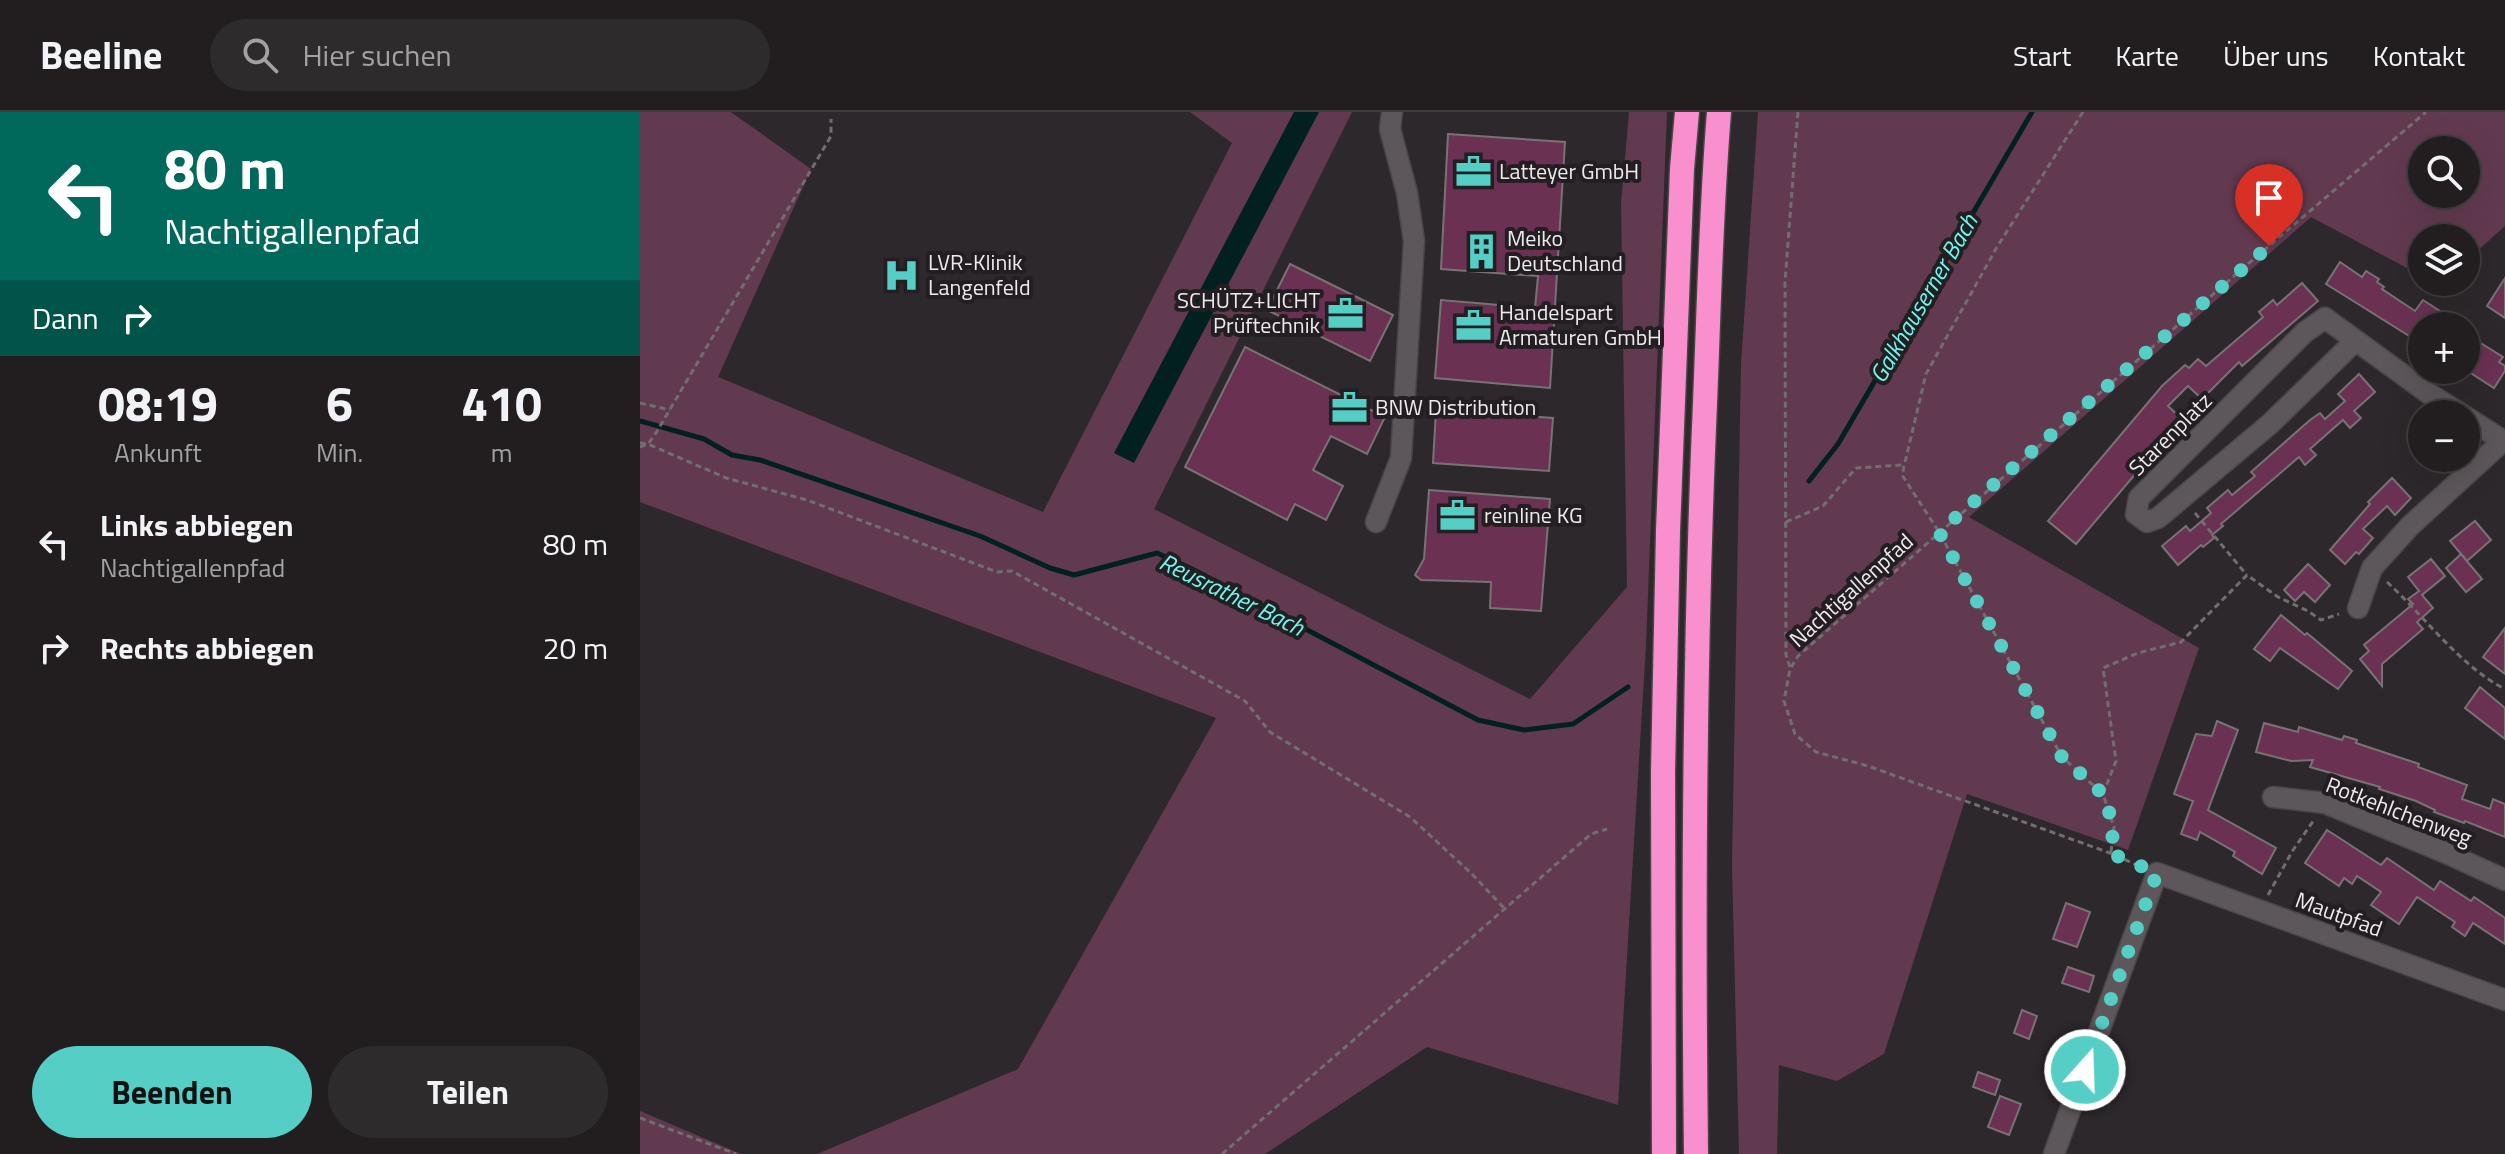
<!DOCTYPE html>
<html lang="de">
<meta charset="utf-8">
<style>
:root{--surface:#221e20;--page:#2e2b2d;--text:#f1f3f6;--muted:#a2a2a5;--line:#3f3c3e;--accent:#55cec5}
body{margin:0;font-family:"Titillium Web",sans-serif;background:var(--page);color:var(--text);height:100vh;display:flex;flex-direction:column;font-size:30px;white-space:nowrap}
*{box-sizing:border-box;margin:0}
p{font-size:26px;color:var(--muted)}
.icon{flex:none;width:44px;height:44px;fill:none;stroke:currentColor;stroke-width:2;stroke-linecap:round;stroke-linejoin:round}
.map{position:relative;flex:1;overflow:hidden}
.sheet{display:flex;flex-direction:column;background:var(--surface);width:640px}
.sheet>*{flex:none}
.top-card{background:#00695c;color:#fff;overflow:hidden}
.controls{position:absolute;left:1768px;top:24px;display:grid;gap:16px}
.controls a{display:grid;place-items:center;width:72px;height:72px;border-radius:50%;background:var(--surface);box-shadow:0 8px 32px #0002,0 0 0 2px var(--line);font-size:40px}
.pin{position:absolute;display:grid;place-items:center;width:68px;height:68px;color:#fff;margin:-82px -34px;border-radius:50% 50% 50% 0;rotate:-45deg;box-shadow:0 0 8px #0007}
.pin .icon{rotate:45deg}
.me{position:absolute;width:88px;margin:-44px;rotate:20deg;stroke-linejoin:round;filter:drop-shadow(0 0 6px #0008)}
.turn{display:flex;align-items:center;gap:28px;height:168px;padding:0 32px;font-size:36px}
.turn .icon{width:104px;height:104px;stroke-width:2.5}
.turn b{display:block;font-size:56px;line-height:68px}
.then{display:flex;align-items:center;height:76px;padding:0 32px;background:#0003;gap:16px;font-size:30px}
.eta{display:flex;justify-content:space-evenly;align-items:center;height:136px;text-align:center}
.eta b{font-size:48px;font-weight:700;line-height:56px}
.button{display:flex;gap:16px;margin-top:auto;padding:16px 32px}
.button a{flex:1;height:92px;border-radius:48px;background:var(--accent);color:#111;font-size:32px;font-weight:700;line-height:92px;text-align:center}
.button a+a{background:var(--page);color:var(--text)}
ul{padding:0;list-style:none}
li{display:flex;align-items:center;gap:24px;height:104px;padding:0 32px}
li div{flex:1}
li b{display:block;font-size:30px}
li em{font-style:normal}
header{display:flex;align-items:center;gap:48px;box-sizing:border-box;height:112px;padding:0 40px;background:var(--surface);border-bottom:2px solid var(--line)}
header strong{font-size:38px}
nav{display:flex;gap:44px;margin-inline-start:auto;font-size:28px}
.search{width:560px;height:72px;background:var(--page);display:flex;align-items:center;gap:20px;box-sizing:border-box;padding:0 28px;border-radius:44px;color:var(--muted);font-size:30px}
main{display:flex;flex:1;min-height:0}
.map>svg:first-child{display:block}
.green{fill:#623a50;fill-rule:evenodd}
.water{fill:#01201f}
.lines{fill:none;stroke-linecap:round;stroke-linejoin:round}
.stream{stroke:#01201f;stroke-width:5}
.building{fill:#6a3153;stroke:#797275;stroke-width:2}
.minor-casing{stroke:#494547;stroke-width:23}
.motorway-casing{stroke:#494547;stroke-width:27}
.path{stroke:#726e70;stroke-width:3;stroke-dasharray:6 4;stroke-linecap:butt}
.minor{stroke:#5d565a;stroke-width:20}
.motorway{stroke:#fa8fcd;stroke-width:24}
.route{stroke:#55cec5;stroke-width:14;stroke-dasharray:0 25.2}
.labels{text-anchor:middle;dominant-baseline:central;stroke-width:8;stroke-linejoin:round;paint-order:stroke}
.poi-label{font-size:22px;fill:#edeaec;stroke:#231e21;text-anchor:start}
.street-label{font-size:22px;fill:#edeaec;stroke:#231e21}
.water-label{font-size:24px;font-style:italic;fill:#6cf8ee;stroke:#231e21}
</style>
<header>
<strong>Beeline</strong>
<div class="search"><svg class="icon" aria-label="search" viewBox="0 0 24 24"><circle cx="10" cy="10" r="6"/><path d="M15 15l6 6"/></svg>Hier suchen</div>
<nav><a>Start</a><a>Karte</a><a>Über uns</a><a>Kontakt</a></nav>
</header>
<main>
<section class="sheet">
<div class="top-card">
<div class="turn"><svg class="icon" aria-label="left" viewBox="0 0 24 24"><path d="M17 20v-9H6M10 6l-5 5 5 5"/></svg><div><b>80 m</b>Nachtigallenpfad</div></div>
<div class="then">Dann<svg class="icon" aria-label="right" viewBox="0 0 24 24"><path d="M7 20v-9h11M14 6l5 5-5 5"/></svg></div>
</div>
<div class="eta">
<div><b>08:19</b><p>Ankunft</p></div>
<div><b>6</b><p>Min.</p></div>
<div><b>410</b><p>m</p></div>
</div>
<ul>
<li><svg class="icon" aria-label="left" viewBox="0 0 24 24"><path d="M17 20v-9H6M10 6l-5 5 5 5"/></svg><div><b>Links abbiegen</b><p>Nachtigallenpfad</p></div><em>80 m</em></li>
<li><svg class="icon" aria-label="right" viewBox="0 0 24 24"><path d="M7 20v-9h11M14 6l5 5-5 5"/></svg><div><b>Rechts abbiegen</b></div><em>20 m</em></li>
</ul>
<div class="button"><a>Beenden</a><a>Teilen</a></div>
</section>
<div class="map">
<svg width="1865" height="1042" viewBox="0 0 1865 1042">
<rect width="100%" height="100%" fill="#2d282b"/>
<g class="green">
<path d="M0,0H91L171,57L78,265L403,400L592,31L550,0H712L514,397L890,587L987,475L981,92L989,0H1027L1006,533L978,993L787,935L625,1042H177L378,957L576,606L0,390Z"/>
<path d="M1118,0H1865V114L1826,149V126H1782V164L1671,105L1329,405L1559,536L1488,738L1327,682L1244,942L1197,969L1139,953L1137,1042H1099L1092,753L1101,252ZM1782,38H1826V82H1782Z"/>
<path d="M0,999L101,1042H0Z"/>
</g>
<path class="water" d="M654,0H679L494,351L474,341Z"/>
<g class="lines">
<g class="stream">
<path d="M0,309L64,327L92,343L120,348L340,424L410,456L434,463L517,441L550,456L838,608L884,618L933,612L988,575"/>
<path d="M1169,369L1198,332L1392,0"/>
</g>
</g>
<g class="building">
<path d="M808,22L925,30L910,276L795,266L801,188L895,196L898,164L801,157Z"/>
<path d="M1700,150L1722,165L1726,159L1739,167L1737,170L1744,175L1742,177L1775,199L1783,188L1803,201L1795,212L1798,214H1782V232L1686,172Z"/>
<path d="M650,152L753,203L730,249L627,198Z"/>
<path d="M1865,166V206L1847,194Z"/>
<path d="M1662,171L1678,189L1602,254L1599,250L1562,287L1548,274L1528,294L1542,307L1436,432L1408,409L1522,274L1545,253L1549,256L1558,247L1566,254L1623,205L1619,200L1633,188L1637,193Z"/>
<path d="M1826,227L1836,234L1839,230L1863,245L1859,250L1865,254V259L1854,276L1826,258Z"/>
<path d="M605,235L745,305L727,342L691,324L673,358L703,374L686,408L655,392L647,408L545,355Z"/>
<path d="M1719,262L1735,280L1714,299L1721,306L1710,316L1703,308L1670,337L1676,343L1665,353L1659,345L1581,412L1583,414L1572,423L1574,426L1563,435L1561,433L1538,453L1522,434L1546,414L1550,419L1571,401L1567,396L1588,378L1592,383L1615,364L1611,360L1670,308L1680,301L1685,307L1705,289L1698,282Z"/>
<path d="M796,298L913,306L909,359L793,351Z"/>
<path d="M1752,366L1771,386L1755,403L1747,394L1723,417L1733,426L1719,442L1716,440L1705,452L1690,438L1730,392L1728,390Z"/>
<path d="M789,378L910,387L901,499L850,496L851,470L781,468L775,463L784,447Z"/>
<path d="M1835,409L1851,428L1827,449L1810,429Z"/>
<path d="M1821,442L1842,467L1826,480L1806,456Z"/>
<path d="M1791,447L1805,464L1782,483L1793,496L1777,510L1783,517L1742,552V574L1720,547L1729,539L1724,533L1773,492L1768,487L1779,479L1768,465Z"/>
<path d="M1668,452L1690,473L1675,490L1664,480L1655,489L1644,478Z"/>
<path d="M1641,503L1665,523L1667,521L1712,559L1698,577L1640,536L1630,549L1614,537Z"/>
<path d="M1865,516V562L1843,545Z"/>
<path d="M1840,575L1865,596V627L1825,596Z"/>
<path d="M1577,609L1598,618L1568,698L1636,736L1622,762L1593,744L1595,740L1560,720L1557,728L1541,722L1553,689L1534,682L1556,622L1572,624Z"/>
<path d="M1624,611L1658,620L1659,615L1702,628L1704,624L1717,628L1716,631L1779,652L1778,655L1827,673L1822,687L1850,697L1853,687L1865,692V725L1825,709L1824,711L1794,700L1795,698L1776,689L1739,677L1740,675L1670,655L1673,648L1651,649L1616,640Z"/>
<path d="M1687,718L1741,753L1747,746L1794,778L1800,769L1831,789L1834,785L1865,806V832L1833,811L1825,824L1812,815L1815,810L1777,785L1759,812L1731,793L1741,780L1717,764L1712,772L1704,766L1699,774L1665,751Z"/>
<path d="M1426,791L1450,800L1437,835L1413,827Z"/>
<path d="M1428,855L1454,864L1449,880L1422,871Z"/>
<path d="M1382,898L1397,904L1389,927L1374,921Z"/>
<path d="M1338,960L1360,968L1355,983L1333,975Z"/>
<path d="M1360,984L1381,992L1369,1023L1348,1015Z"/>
</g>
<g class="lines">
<defs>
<g id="minor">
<path d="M1715,229L1631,311L1518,406L1507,410L1496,402L1499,386L1665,220L1685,206L1788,281L1821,302"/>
<path d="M1826,305L1865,330"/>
<path d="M736,410L761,346L774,129L767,81L750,17L752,0"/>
<path d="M1718,496L1732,456L1770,414L1863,329"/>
<path d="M1633,685L1685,691L1804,740L1865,768"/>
<path d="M1414,1042L1517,761L1865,888"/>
</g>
<g id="motorway">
<path d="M1024,1042L1023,660L1028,419L1042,57L1047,0"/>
<path d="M1056,1042C1053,791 1054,541 1065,291C1069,194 1071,97 1079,0"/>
</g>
</defs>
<use href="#minor" class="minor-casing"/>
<use href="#motorway" class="motorway-casing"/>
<g class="path">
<path d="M1443,0L1357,135L1286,262L1262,363L1299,420L1422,645L1463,682"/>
<path d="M0,291L30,298"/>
<path d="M0,331L8,332L86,366L167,388L357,460L372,459L605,589L630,620L770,705L832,762L864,796"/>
<path d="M0,335L8,332L16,321L191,24V7"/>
<path d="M1555,401L1606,462"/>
<path d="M1146,410L1183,394L1216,356L1262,353"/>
<path d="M1747,470C1784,504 1821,555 1865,577"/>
<path d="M1150,555L1146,543L1145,170L1158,0"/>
<path d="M1471,740L1474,715L1463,682L1476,649L1463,556L1498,541L1541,530L1607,463L1638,485L1668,499L1681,508L1699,502"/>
<path d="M1499,754L1470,741L1228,654L1176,640L1155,622L1144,589L1150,557L1158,544L1609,151L1786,0"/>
<path d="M1628,783L1653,738L1674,708"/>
<path d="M0,1006L96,1042"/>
<path d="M582,1042L951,722L967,717"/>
</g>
<use href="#minor" class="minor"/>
<use href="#motorway" class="motorway"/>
</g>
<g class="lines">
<path class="route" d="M1445,958L1517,761L1470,741L1474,715L1463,682L1422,645L1299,420L1629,134"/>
</g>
<defs>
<symbol id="office-bare" viewBox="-9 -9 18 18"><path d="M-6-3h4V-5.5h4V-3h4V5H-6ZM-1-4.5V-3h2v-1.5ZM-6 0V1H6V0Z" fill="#55cec5" stroke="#231e21" stroke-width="2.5" paint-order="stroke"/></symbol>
<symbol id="building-bare" viewBox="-9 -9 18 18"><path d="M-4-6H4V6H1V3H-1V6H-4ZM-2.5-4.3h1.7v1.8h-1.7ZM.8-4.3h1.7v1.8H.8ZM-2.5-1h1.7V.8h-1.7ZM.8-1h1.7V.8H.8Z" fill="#55cec5" stroke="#231e21" stroke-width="2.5" paint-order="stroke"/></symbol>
<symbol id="hospital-bare" viewBox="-9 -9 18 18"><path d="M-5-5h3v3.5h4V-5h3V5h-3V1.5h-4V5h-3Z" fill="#55cec5" stroke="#231e21" stroke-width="2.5" paint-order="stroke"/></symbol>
</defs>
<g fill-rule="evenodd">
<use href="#office-bare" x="808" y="34" width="51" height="51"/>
<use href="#building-bare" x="816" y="114" width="51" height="51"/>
<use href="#hospital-bare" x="236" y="138" width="51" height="51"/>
<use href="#office-bare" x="680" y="176" width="51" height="51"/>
<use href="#office-bare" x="808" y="188" width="51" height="51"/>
<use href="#office-bare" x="684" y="270" width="51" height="51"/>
<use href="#office-bare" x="792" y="378" width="51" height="51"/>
</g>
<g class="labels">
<g class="poi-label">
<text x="859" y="59">Latteyer GmbH</text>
<text x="867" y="126">Meiko<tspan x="867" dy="25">Deutschland</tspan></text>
<text x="288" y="150">LVR-Klinik<tspan x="288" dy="25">Langenfeld</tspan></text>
<text x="680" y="188" text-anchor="end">SCHÜTZ+LICHT<tspan x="680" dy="25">Prüftechnik</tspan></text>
<text x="859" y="200">Handelspart<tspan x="859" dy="25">Armaturen GmbH</tspan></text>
<text x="735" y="295">BNW Distribution</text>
<text x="844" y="403">reinline KG</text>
</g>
<g class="street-label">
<text transform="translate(1530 322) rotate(-45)">Starenplatz</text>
<text transform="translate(1211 478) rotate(-42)">Nachtigallenpfad</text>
<text transform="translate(1759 699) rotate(21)">Rotkehlchenweg</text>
<text transform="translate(1699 802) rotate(20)">Mautpfad</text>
</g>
<g class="water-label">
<text transform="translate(1283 186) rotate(-60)">Galkhauserner Bach</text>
<text transform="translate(592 482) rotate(26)">Reusrather Bach</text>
</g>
</g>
</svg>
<div class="controls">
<a><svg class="icon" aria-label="search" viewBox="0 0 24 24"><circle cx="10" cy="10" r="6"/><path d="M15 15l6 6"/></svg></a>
<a><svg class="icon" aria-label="layers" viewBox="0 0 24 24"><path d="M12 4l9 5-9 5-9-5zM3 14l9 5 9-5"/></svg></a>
<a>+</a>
<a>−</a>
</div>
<div class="pin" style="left:1629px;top:134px;background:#d93025"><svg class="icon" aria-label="arrive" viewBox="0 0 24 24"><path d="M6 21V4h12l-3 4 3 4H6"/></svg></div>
<svg class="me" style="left:1445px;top:958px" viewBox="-20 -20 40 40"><circle r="17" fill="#55cec5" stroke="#fff" stroke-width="3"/><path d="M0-11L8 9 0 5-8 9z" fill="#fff"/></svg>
</div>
</main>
